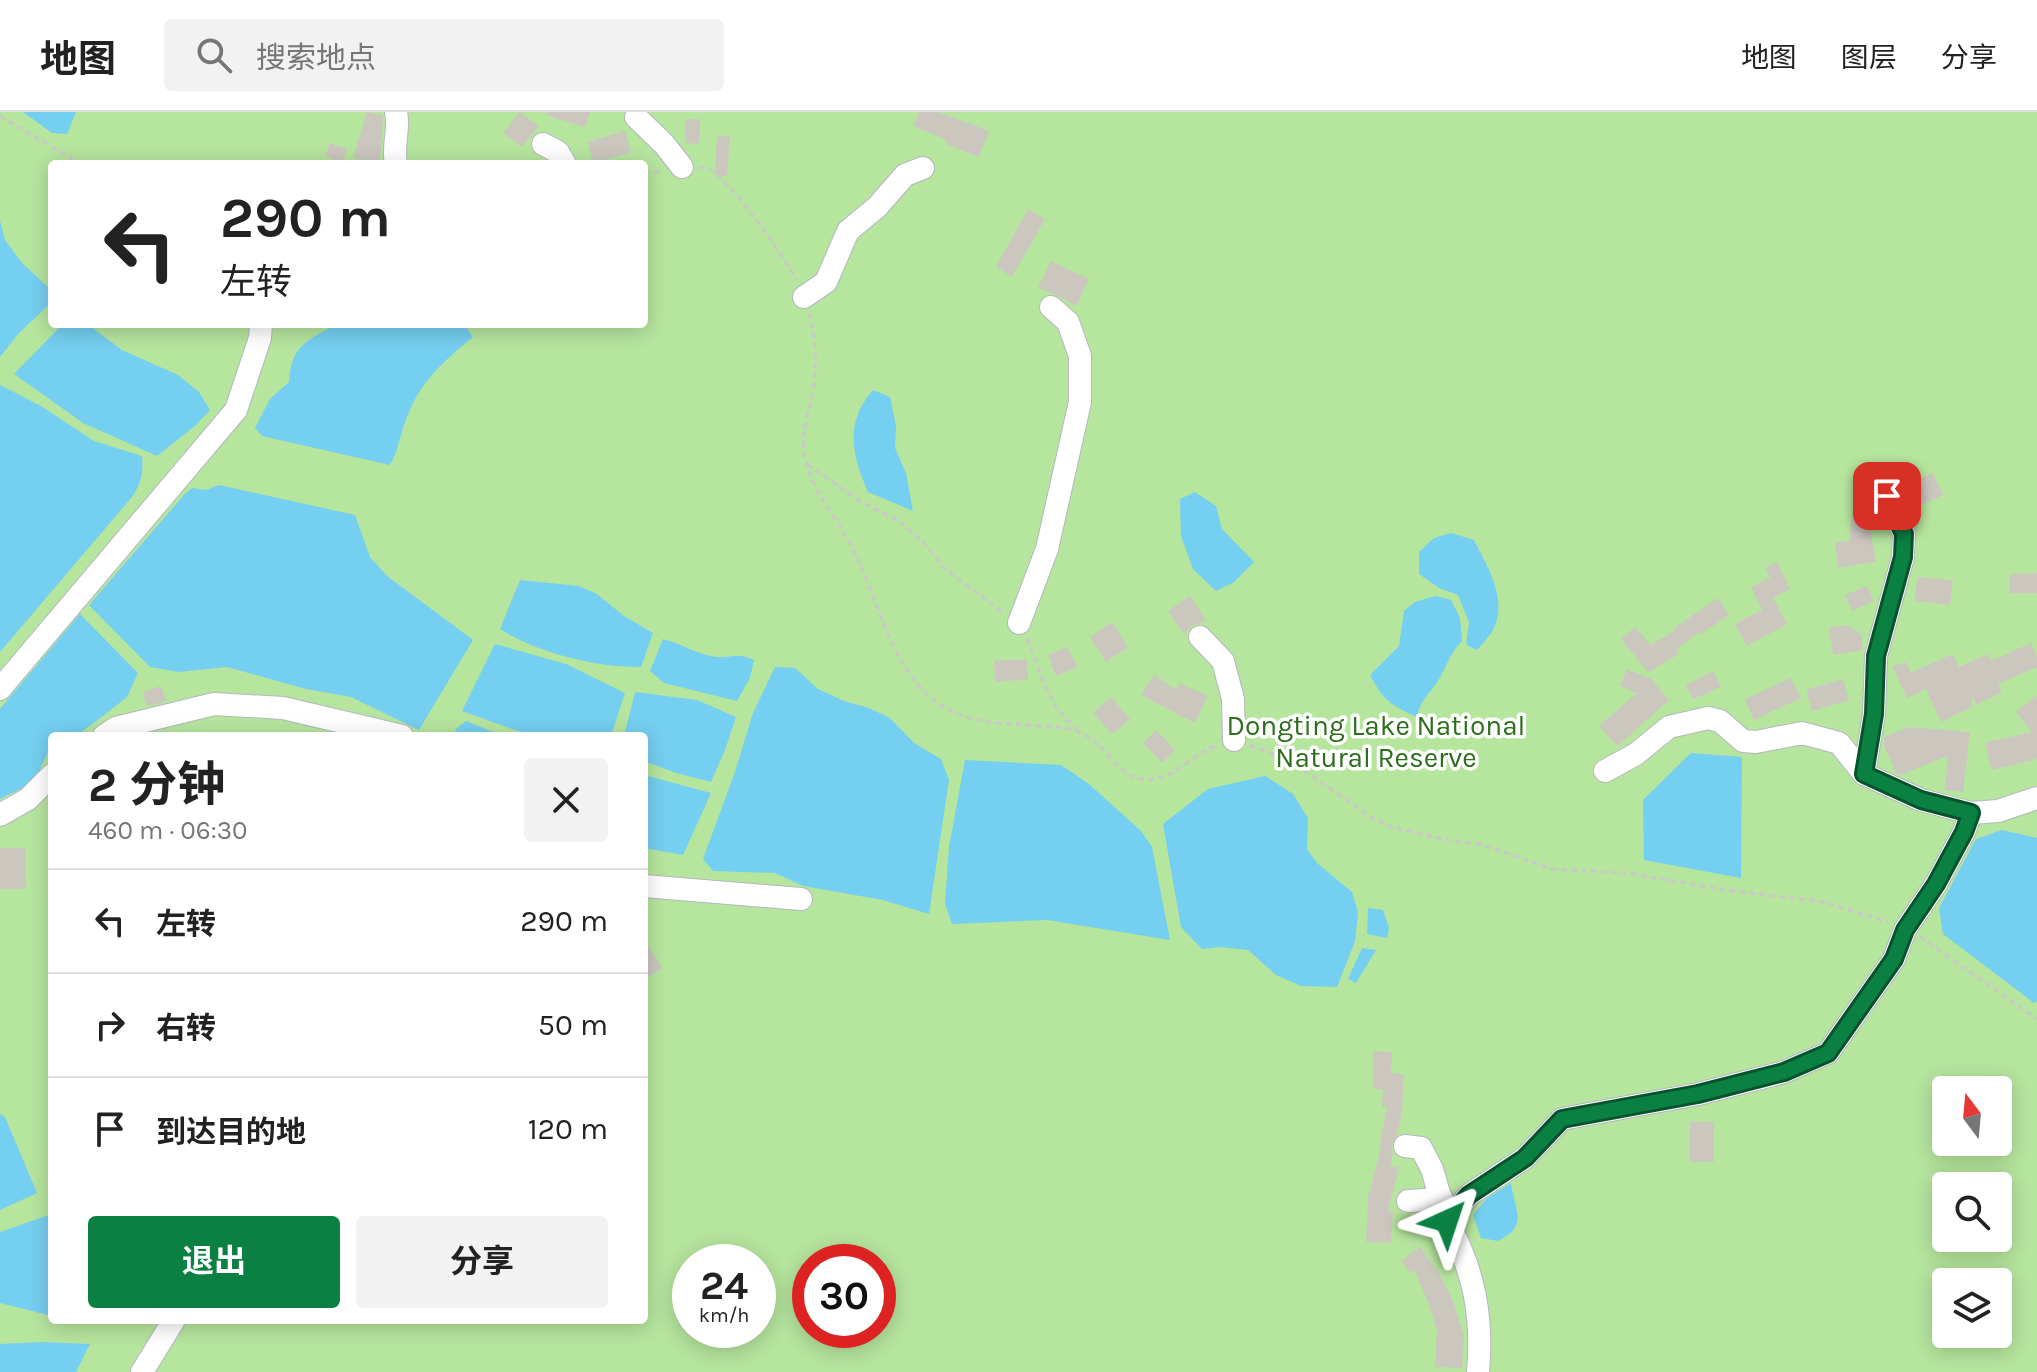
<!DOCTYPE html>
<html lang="zh">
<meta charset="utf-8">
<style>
:root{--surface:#fff;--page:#f2f2f2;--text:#222;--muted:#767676;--line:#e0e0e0;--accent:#0b8043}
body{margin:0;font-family:Karla,"Noto Sans SC",sans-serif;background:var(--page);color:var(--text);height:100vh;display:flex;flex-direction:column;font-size:30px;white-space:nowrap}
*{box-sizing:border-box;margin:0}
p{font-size:26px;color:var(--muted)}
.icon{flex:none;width:44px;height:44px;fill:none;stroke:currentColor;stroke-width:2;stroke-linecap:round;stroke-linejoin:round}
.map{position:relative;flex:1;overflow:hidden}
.sheet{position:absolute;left:48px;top:620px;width:600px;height:592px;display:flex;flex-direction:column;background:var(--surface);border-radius:8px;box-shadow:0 4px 20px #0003}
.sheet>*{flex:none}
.banner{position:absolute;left:48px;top:48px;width:600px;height:168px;border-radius:8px;box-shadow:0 4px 20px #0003;background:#fff;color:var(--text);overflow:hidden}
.needle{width:52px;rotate:344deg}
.controls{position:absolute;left:1932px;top:964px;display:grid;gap:16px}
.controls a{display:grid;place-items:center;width:80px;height:80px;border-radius:8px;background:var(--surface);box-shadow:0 4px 20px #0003;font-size:40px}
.speed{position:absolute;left:672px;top:1132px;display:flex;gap:16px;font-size:40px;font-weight:700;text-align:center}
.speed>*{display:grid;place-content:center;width:104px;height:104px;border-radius:50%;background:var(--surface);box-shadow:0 4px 20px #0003;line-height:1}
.speed small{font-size:20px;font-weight:400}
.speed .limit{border:12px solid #d22;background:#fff;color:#111}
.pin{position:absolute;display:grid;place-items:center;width:68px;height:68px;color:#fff;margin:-34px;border-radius:16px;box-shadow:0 4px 12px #0006}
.me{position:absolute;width:88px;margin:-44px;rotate:42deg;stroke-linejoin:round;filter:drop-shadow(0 0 6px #0008)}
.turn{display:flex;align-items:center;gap:28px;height:168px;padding:0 40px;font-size:36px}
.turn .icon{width:104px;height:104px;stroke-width:2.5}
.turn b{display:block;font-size:56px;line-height:68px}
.round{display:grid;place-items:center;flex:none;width:84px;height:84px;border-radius:8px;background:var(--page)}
.headline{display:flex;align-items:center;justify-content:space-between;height:136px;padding:0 40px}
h1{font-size:48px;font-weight:700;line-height:60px}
.cta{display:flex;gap:16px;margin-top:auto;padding:16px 40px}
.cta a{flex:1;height:92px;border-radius:8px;background:var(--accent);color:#fff;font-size:32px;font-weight:700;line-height:92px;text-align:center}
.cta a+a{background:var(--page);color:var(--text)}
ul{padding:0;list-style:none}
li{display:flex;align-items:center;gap:24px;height:104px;padding:0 40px;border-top:2px solid var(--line)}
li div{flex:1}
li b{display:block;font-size:30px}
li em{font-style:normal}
header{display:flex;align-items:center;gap:48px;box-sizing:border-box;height:112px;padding:0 40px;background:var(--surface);border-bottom:2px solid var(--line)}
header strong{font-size:38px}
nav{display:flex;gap:44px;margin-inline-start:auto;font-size:28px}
.search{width:560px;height:72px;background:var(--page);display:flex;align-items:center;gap:20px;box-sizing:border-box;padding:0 28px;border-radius:8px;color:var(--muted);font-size:30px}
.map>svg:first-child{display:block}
.green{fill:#b6e59e;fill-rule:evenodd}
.water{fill:#75cff0}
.building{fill:#cbc7bf}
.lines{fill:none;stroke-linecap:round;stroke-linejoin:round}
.minor-casing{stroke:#b4b7c1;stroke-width:24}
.path{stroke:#c9c9c9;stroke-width:3;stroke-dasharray:6 4;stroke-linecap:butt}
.minor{stroke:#fff;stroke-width:22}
.route-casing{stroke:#07532c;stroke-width:20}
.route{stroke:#0b8043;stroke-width:14}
.labels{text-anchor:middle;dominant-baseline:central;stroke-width:7;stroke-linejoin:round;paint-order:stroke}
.park-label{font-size:28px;fill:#2c6e1b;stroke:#fff}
</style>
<header>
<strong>地图</strong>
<div class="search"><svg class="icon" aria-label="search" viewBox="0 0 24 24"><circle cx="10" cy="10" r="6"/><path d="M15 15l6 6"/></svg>搜索地点</div>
<nav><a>地图</a><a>图层</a><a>分享</a></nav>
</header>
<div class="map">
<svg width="2037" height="1260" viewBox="0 0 2037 1260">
<rect width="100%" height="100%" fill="#efe9e1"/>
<path class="green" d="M0,0H2037V1260H0ZM52,52H644V212H52ZM52,624H644V1208H52ZM1946,978H1998V1030H1946ZM1946,1074H1998V1126H1946ZM690,1150H758V1218H690ZM810,1150H878V1218H810ZM1946,1170H1998V1222H1946Z"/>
<g class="water">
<path d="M23,0H76L67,22L52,21Z"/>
<path d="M0,109L5,128L22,151L52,179V190L19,221L0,245Z"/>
<path d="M63,212H87L122,238L178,263L199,280L210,298L195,314L157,344L83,311L14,262Z"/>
<path d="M337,212H464L473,225C446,247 422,268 409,300C401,317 399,338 390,353L262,324L255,316L270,287L289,270C291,233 308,228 337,212Z"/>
<path d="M0,273L41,294L94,329L142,344C144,360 141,371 132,385L0,540Z"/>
<path d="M873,278L890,285L896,314L895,336L906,361L913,399L868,380C852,343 844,311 873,278Z"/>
<path d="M219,373L355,403L370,445L387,464L473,528L419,618L351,585L306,577L227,555L179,560L150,555L89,493L184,383L192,376L206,378Z"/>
<path d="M1195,380L1216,394L1222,417L1254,450L1234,470L1216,479L1193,457L1181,424L1180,387Z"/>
<path d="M1451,421L1474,428C1487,454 1509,489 1493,518C1489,525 1482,532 1477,538L1466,533L1469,510L1458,483L1439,476L1419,462V440L1434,426Z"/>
<path d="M520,468L579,474L597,482L624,504L653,521L641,555C598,556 537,541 500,517Z"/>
<path d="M1436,484L1451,488L1460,506L1462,529C1449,543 1448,552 1439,567C1430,582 1420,588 1417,605C1392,594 1383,588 1370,563L1399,534L1404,499L1415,490Z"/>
<path d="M80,502L138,561L127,585L103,604L76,624H52V637L49,638L34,670L0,687V597Z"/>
<path d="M663,527C680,531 701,544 717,545C733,546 737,540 754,548L750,566L737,589L664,571L650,559Z"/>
<path d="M495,532L566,552L625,581L611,624H532L462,599Z"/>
<path d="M775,555L795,556L818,577L844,589L869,596L890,606L914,631L941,647L949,668L929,802L883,788L803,774L775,761L713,759L703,747L735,660L753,601Z"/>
<path d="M635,580L697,588L736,605L725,638L711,670L676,661L644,649V624H624Z"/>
<path d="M466,609L503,624H454L456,617Z"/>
<path d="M1691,641L1742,645L1741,766L1644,748L1643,688Z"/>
<path d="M965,648L1061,653L1089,672L1141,719L1152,735L1170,828L1047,808L952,812L945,792L949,735Z"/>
<path d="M644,663L711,681L683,743L644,736Z"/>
<path d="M1265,664L1293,682L1308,706L1307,737L1317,751L1352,780L1358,800L1355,829L1337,875L1301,874L1276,863L1248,838L1220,835L1202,837L1181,815L1163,712L1208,677Z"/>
<path d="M2002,718L2037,726V889L2034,891L1943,822L1939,796L1976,727Z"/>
<path d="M1368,796L1383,798L1389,816L1387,826L1367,822Z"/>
<path d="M1362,836L1376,838L1356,871L1348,867Z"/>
<path d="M0,1002L5,1005L37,1081L0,1098Z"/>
<path d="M1511,1071C1515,1100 1529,1113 1498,1129L1481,1126L1473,1103L1487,1086Z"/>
<path d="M52,1102V1204L0,1191V1120Z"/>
<path d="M41,1230L90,1232L76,1260H0V1232Z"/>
</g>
<g class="building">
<path d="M367,0L383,4L381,41L377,52L353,46Z"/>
<path d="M520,0L539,14L522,35L503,21Z"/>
<path d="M547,0H590L585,15L546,3Z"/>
<path d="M919,0H938L989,19L979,45L945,32L947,28L913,14Z"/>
<path d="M685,7H700L699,32L685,31Z"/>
<path d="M625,19L631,40L594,51L587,30Z"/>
<path d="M717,23L730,24L727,64L715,63Z"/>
<path d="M330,31L347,37L342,50L325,44Z"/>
<path d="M1028,97L1045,107L1012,165L996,155Z"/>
<path d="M1051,149L1089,167L1076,194L1055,182L1038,176Z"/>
<path d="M1933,361L1943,383L1915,396L1905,374Z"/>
<path d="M1851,405L1872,407L1871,422L1876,450L1838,456L1835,431L1850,428Z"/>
<path d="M1777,450L1790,477L1773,486L1787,512L1747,534L1735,512L1762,498L1751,475L1770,466L1765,456Z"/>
<path d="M2037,461V481H2010V462Z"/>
<path d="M1917,465L1953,468L1950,493L1915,489Z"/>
<path d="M1867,474L1874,489L1852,499L1845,483Z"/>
<path d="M1190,484L1206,508L1191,514L1184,523L1168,499Z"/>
<path d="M1718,486L1729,503L1701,522L1700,520L1676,537L1679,542L1648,560L1621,527L1635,515L1651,533L1676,518L1674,516Z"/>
<path d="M1112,510L1128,535L1106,550L1090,525Z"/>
<path d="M1845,513L1861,522L1863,538L1833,543L1829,516Z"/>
<path d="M2031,531L2037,545V555L1998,572L2002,580L1976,593L1973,583L1972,595L1941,610L1926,577L1907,586L1892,554L1906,550L1911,561L1953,542L1959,555L1988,542L1991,549Z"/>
<path d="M1067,535L1078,555L1056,564L1048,543Z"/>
<path d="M1027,547L1028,567L995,570L994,549Z"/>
<path d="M1627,557L1651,567L1669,588L1618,634L1599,614L1637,581L1620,574Z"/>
<path d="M1713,559L1721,575L1693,587L1686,573Z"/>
<path d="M1154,563L1176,578L1179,571L1208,584L1195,611L1141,583Z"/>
<path d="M1791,566L1801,586L1754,608L1745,587Z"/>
<path d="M1843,567L1849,588L1812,599L1806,578Z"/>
<path d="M161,574L166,589L147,594L143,580Z"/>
<path d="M2037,583V647L1992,658L1985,631L2032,620L2016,600Z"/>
<path d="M1111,585L1130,607L1112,622L1093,601Z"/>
<path d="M1909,615L1970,620L1963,680L1945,678L1948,644L1900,663L1896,661L1883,631L1884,625Z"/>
<path d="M1156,618L1175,638L1162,651L1143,631Z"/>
<path d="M0,736H25L26,777H0Z"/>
<path d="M644,826L662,856L644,867Z"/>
<path d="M1373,939L1392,940L1391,961L1404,962L1402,1000L1397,1023L1391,1033L1393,1041L1390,1054L1399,1056L1388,1098L1393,1099L1391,1131L1366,1130L1368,1085L1381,1036H1379L1387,995H1382L1383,978L1373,977Z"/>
<rect x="1690" y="1010" width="24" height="40"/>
<path d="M1420,1135L1440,1163L1453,1189L1464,1224L1462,1256L1435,1255L1437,1218L1427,1187L1414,1158L1410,1161L1401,1149Z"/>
</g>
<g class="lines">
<defs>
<g id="minor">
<path d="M636,5L664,32L682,55"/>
<path d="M543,32L558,40L565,52"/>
<path d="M396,52C392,33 400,18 396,0"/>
<path d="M804,185L826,170L848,119L877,95L905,63L923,56"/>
<path d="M1019,511L1047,437L1080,290V244L1068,210L1051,195"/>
<path d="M1200,525L1223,549L1233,587L1234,628"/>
<path d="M0,577L236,298L260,226L261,212"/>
<path d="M104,624L116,616L214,592L283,596L402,624"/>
<path d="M1864,662L1874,602L1876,544L1903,445L1904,422L1887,384"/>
<path d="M1971,701L1998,699L2037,686"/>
<path d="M0,703L28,687L52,663"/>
<path d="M644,774L801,787"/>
<path d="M1405,1034L1421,1036L1432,1057L1447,1109"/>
<path d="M1408,1089L1442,1087"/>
<path d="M142,1260L174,1208"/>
<path d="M1478,1260C1483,1204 1474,1158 1447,1109L1469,1083L1525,1046L1562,1007L1698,982L1784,960L1828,941L1894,847L1905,818L1936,772L1964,720L1971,701L1921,688L1864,662L1839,631L1802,621L1756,630L1743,629L1720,609L1708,606L1669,615L1636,642L1605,659"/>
</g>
</defs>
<use href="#minor" class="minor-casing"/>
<g class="path">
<path d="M0,4L81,52"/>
<path d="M699,55C703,56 707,56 711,58C728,67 788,148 796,168"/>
<path d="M644,62L660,59"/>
<path d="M809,201C816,226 817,253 813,279C810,300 801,317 804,339C809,377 835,402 852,435C878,485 889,553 935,589C971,617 1021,610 1064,616C1115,623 1113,682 1164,664C1183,658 1197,640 1216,634"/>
<path d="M807,352L860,389L899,409L923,430L945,457L1004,501"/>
<path d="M1027,527L1044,571L1057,597L1076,617"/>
<path d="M1250,633L1291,649L1371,705L1391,715L1452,729L1480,732L1552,757L1628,761L1720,777L1824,790L1888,810"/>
<path d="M1920,825L2037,907"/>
</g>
<use href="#minor" class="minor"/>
</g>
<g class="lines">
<defs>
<path id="route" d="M1447,1109L1469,1083L1525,1046L1562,1007L1698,982L1784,960L1828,941L1894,847L1905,818L1936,772L1964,720L1971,701L1921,688L1864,662L1874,602L1876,544L1903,445L1904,422L1887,384"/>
</defs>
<use href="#route" class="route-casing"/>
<use href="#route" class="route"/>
</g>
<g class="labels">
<g class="park-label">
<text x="1376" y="613">Dongting Lake National<tspan x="1376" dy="32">Natural Reserve</tspan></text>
</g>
</g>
</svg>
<div class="controls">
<a><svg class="needle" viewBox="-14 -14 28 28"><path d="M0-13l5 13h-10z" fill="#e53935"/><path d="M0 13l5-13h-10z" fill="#767676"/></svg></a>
<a><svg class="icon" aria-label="search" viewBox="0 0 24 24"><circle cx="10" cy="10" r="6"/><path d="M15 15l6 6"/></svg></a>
<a><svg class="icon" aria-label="layers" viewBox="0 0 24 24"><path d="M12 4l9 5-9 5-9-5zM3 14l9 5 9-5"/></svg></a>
</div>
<div class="speed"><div>24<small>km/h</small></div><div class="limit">30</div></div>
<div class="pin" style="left:1887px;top:384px;background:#d93025"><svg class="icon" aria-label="arrive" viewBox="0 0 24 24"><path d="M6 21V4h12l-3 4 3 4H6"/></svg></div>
<svg class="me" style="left:1447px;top:1109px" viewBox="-20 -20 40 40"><path d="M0-17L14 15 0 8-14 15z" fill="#0b8043" stroke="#fff" stroke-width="4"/></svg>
<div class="banner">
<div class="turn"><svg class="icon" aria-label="left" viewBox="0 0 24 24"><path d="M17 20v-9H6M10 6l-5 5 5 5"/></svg><div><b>290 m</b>左转</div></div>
</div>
<section class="sheet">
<div class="headline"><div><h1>2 分钟</h1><p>460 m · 06:30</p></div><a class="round"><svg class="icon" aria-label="close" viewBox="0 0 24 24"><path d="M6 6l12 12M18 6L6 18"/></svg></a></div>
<ul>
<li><svg class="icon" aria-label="left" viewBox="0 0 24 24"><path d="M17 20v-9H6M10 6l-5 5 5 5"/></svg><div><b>左转</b></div><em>290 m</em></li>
<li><svg class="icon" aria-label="right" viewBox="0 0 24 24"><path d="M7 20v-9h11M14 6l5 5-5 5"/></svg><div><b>右转</b></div><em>50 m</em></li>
<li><svg class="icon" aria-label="arrive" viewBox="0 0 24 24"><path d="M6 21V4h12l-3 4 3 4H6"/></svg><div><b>到达目的地</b></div><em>120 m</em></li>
</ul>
<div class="cta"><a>退出</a><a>分享</a></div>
</section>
</div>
